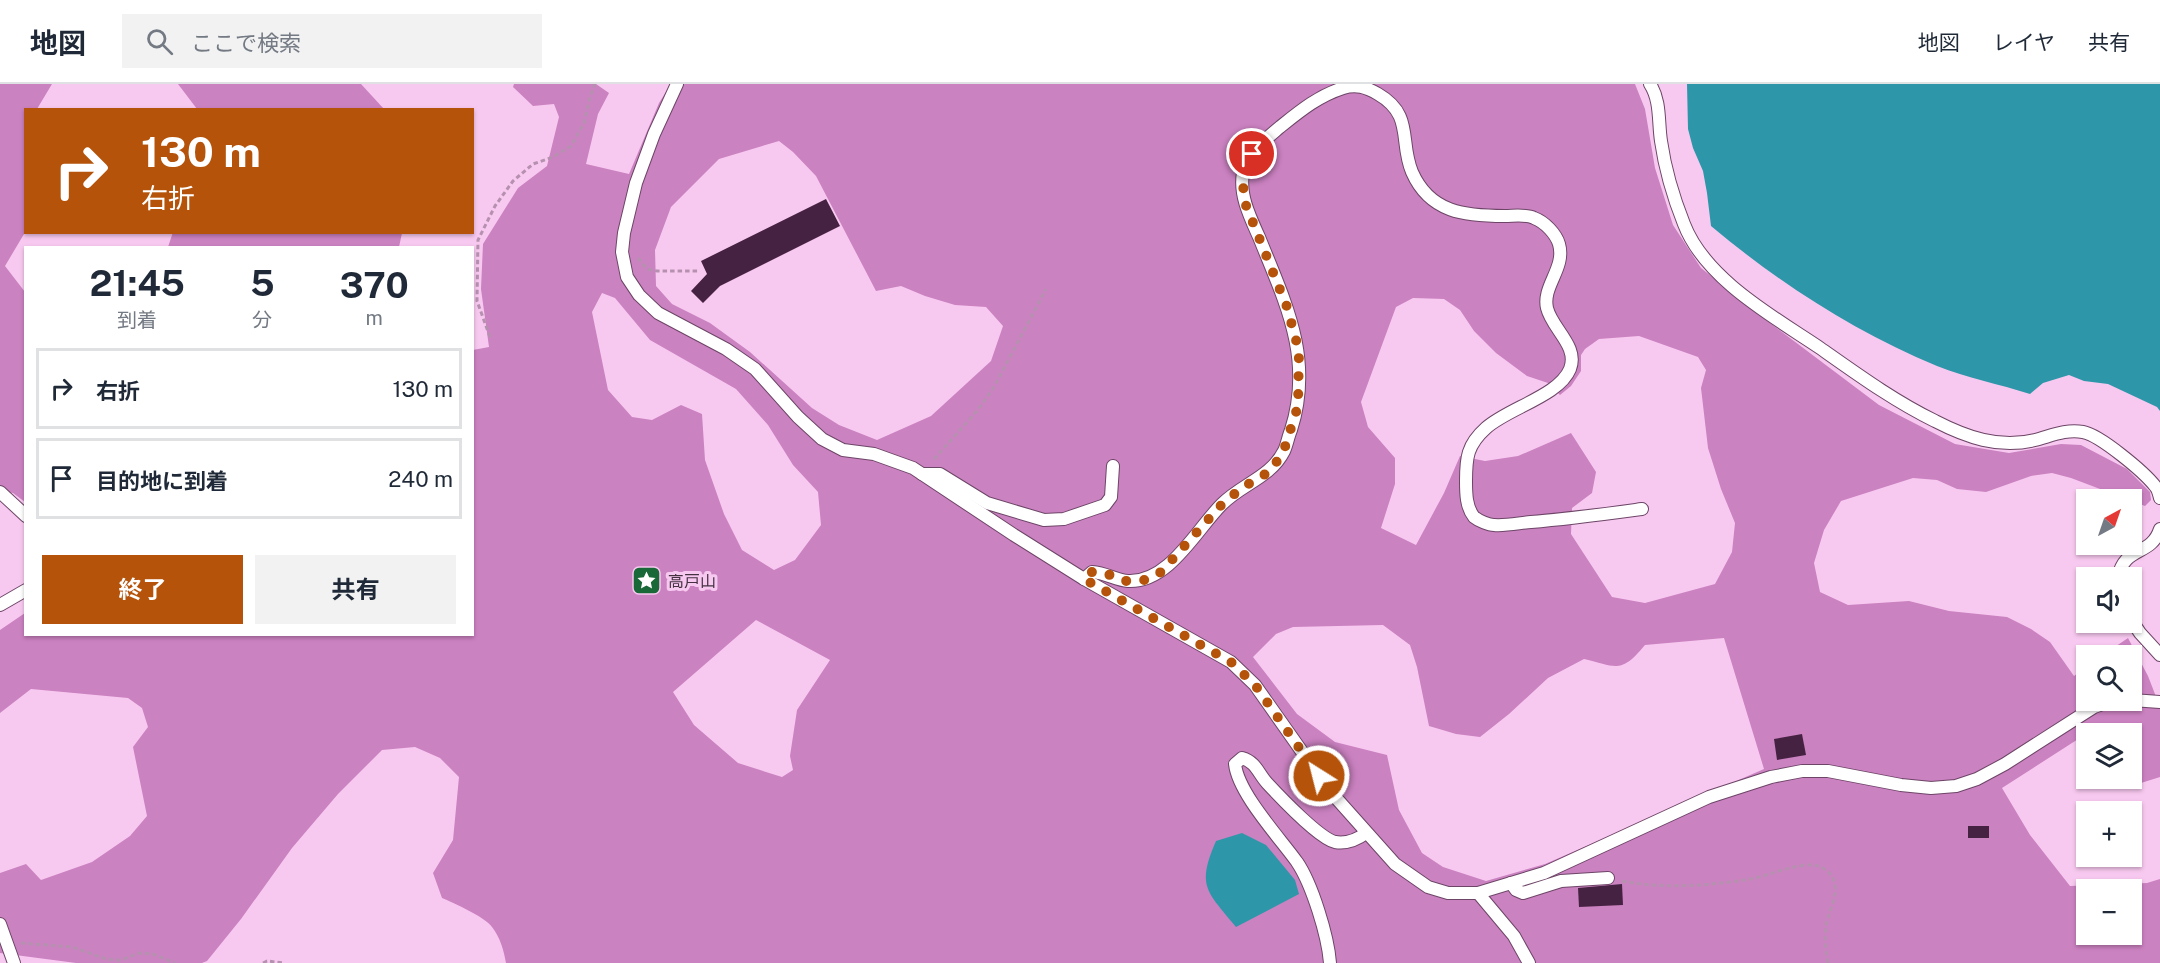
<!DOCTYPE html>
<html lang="ja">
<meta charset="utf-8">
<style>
:root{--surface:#fff;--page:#f2f2f3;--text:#1f2937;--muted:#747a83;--line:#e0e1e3;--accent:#b45309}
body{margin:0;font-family:"Public Sans","Noto Sans JP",sans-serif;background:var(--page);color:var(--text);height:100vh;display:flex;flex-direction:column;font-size:22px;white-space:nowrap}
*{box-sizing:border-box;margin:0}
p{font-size:20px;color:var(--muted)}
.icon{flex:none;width:33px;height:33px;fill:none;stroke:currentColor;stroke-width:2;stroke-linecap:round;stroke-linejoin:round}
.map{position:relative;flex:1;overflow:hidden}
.details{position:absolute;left:24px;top:162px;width:450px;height:390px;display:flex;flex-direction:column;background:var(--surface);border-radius:0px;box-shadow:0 2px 4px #0004}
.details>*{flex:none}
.top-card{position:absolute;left:24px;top:24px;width:450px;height:126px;border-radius:0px;box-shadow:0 2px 4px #0004;background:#b45309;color:#fff;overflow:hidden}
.needle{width:39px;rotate:40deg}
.fabs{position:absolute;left:2076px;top:405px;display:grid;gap:12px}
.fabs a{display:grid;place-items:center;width:66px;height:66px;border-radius:0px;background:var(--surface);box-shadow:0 2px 4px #0004;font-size:30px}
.pin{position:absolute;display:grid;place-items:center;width:51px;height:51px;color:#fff;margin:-26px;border:3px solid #fff;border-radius:50%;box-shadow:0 2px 6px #0007}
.me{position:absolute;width:66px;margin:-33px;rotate:324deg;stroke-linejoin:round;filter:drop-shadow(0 0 4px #0008)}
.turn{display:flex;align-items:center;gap:21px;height:126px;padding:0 18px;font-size:27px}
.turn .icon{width:78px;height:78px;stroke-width:2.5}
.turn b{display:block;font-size:42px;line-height:51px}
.eta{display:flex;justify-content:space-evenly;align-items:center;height:102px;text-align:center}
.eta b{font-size:36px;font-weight:700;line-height:42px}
.action{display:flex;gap:12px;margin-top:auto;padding:12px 18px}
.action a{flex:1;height:69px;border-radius:0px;background:var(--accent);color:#fff;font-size:24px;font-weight:700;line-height:69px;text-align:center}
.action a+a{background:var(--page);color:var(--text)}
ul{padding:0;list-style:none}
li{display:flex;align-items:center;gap:18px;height:81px;margin:0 12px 9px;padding:0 6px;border:3px solid var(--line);border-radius:0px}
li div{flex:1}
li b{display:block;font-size:22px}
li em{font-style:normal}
header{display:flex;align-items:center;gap:36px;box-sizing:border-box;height:84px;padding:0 30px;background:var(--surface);border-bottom:2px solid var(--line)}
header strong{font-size:28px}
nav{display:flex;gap:33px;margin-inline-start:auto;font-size:21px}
.search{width:420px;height:54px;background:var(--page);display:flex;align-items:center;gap:15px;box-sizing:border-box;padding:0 21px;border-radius:0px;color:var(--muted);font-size:22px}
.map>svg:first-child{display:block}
.forest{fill:#cb82c1;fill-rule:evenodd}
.water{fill:#2d97a9}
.building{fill:#462242}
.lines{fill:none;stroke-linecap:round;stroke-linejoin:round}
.street-casing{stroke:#6d4567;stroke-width:14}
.path{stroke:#b591af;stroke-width:3;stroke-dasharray:4.5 3;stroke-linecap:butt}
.street{stroke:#fff;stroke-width:12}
.route{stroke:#b45309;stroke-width:10;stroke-dasharray:0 18}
.labels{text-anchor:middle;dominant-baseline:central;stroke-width:6;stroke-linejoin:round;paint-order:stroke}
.poi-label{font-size:16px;fill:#443241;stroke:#f8c9f0;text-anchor:start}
</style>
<header>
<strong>地図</strong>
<div class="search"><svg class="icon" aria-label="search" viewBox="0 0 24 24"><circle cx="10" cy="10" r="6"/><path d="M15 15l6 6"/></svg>ここで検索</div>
<nav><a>地図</a><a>レイヤ</a><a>共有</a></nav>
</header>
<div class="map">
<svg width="2160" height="879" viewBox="0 0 2160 879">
<rect width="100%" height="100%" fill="#f8c9f0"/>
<g class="forest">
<path d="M0,0H52L37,25L26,26V131L24,150L5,182L25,208V418L13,409L0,407Z"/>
<path d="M178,0H361L384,25H197Z"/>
<path d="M514,0H596L609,9L598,30L586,80L629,90L659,19L671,0H1635L1645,25L1655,84L1673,141L1701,184L1762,233L1879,321L1955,360L2009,369L2061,360L2081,361L2127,385L2150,408L2151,416L2145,422L2071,394L2052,389L2031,392L1986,408L1957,405L1937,396L1913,394L1841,417L1824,446L1814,479L1820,508L1848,521L1909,517L1949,527L2007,533L2031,545L2050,558L2074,592L2086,583V616H2132V572L2103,571L2128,554L2148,592L2160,623V693L2122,705L2115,695L2132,694V650H2086L2002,704L2030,751L2070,802L2147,799L2160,795V879H506C504,867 500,853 492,843C485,833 454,819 442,814L433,789L453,756L459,693L440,674L415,663L382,666L338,710L292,764L241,835L207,877L202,879H76L0,869V789L26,780L41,796L92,778L130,752L147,732L133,663L148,643L142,624L128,614L31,605L0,629V546L25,529L26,550H472L473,266L489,263L481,205L483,160L518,104L547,82L559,33L554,20L533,22L513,3ZM779,57L793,68L816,92L876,207L901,202L925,212L955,221L986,223L1003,242L991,277L931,332L877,356L839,341L812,324L750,268L710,239L672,220L656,202L655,166L671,123L719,75ZM602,209L615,214L650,256L736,305L768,341L793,381L818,408L821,441L795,476L774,486L742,466L724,430L705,376L702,330L681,321L652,336L632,333L608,306L592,228ZM1413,214L1444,215L1460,226L1474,247L1496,269L1527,292L1548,299L1560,311L1571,302L1581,287V271L1585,265L1599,255L1639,252L1698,273L1706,286L1701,304L1708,364L1721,405L1735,439L1732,468L1715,500L1645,519L1612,513L1571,450L1572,424L1592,409L1596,388L1571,349L1518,372L1485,377L1460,372L1444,409L1416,461L1381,444L1395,400V374L1368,343L1361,318L1396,223ZM756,536L830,576L797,626L790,672L793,686L782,693L738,679L694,641L673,608ZM1383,541L1410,561L1417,583L1429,642L1456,650L1480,653L1509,630L1548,594L1584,575C1617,583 1621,590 1645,561L1724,554L1764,685L1545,780L1486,797L1443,783L1422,769L1399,726L1387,671L1335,658L1297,630L1253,573L1276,550L1293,543ZM2086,806H2132V850H2086Z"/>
<path d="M173,148H402V149L399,163H168Z"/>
</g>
<g class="water">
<path d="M1687,0H2160V327L2157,323L2108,300L2084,297L2069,291L2043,299L2030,310C1999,300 1967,294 1937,282C1855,248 1779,199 1711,142L1707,109L1703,87L1693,64L1688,45Z"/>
<path d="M1242,749L1266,761L1295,796L1299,810L1236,843C1207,807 1196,803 1216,757Z"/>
</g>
<g class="building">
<path d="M826,115L840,142L720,202L703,219L691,207L707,190L701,177Z"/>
<path d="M1802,650L1806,671L1777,676L1774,655Z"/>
<rect x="1968" y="742" width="21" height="12"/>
<path d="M1622,800L1623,821L1579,823L1578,804Z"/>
</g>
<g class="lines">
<defs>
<g id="street">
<path d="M677,0L654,50L636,99L624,149L622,168L627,193L639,211L658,229L726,265L755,285L798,333L822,355L843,366L874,370L913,384L1014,451L1084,495L1231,578L1255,601L1329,706L1395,780L1428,803L1448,809H1478L1544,789L1709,713L1771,693L1802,687H1828L1901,701L1931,704L1956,702L1977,695L2005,680L2094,623L2114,616"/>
<path d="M1650,0C1661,17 1658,38 1661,57C1665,85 1674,115 1684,140C1705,195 1774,233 1820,264C1857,290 1894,317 1935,337C1966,353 1999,365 2035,356C2051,352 2065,345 2083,348C2100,351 2144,388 2155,402C2158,405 2159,410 2160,414"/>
<path d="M922,390H940L987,419L1044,436L1064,435L1105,421L1111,413L1113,382"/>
<path d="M0,408L26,432"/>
<path d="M2118,494C2124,461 2151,473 2160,445"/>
<path d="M1084,495L1092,488C1106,489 1116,496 1128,497C1169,499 1196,446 1222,420C1242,400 1271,393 1284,367C1287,361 1288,353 1291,346C1314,274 1285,218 1259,153C1250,133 1239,111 1243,89C1247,69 1266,55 1280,43C1300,27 1318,12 1343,4C1356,0 1366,3 1378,10C1414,31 1399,57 1412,88C1430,129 1465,132 1505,132C1514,132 1526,130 1534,134C1545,138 1556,150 1559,160C1566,184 1542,202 1547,224C1552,245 1579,262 1570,285C1559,312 1508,324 1486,344C1467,361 1466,374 1466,397C1466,409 1466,423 1474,433C1479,437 1489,441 1494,441C1506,442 1519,439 1531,438C1569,435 1605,430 1642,425"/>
<path d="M0,521L26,506"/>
<path d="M2132,537L2140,549L2160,571"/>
<path d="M2132,616L2160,618"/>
<path d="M1511,799L1516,806L1523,809L1561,797L1608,794"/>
<path d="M1478,809L1514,852L1529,879"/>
<path d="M0,840L14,879"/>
<path d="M1330,879C1328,852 1312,800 1297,778C1279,753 1238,709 1235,680L1242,674C1256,678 1258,689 1267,699C1280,713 1319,754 1335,758C1347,760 1358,755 1366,749"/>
</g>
</defs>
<use href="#street" class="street-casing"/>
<g class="path">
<path d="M638,174L647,185L657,187H699"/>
<path d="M490,253L477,217L478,156L495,122L513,97L533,80L553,73L571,62L584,39L590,13L595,0"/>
<path d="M934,375L977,327L994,303L1046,205"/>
<path d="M1622,797C1664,805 1708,802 1750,795C1769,792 1800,777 1818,782C1825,784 1832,790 1834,797C1839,812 1828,828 1826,842C1824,854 1826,867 1828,879"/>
<path d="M21,859L72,863L106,875L121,876L139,869L153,870L175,879"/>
<path d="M263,879L267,877L284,879"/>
</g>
<use href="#street" class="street"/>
</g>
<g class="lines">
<path class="route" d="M1252,70L1244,88L1243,114L1287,223L1299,267L1298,322L1283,369L1269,388L1245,402L1224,418L1161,488L1146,496L1124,497L1105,489L1092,488L1084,495L1231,578L1255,601L1319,692"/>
</g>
<defs>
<symbol id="sight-square" viewBox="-11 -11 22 22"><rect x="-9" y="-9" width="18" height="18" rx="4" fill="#196837" stroke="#f8c9f0"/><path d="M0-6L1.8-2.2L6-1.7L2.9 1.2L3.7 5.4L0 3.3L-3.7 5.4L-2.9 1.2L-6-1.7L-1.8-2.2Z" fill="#fff"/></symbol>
</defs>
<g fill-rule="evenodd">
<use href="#sight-square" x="630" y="480" width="33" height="33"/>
</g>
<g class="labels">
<g class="poi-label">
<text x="668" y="497">高戸山</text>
</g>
</g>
</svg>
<div class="fabs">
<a><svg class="needle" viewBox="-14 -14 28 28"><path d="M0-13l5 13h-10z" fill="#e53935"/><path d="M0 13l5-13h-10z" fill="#747a83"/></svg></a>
<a><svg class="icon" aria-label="sound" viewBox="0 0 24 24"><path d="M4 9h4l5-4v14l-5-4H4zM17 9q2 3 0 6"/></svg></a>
<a><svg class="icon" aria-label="search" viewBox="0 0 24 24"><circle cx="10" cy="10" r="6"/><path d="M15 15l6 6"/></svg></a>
<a><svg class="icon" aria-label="layers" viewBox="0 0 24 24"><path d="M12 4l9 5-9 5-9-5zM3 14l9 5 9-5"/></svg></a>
<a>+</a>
<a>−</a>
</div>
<div class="pin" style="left:1252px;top:70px;background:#d93025"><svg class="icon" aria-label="arrive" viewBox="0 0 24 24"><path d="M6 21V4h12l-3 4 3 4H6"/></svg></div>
<svg class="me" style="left:1319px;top:692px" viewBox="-20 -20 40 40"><circle r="17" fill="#b45309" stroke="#fff" stroke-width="3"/><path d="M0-11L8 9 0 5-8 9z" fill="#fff"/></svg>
<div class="top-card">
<div class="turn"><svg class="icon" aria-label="right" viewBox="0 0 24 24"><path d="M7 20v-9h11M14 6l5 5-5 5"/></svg><div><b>130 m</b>右折</div></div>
</div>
<section class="details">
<div class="eta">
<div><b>21:45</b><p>到着</p></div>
<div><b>5</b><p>分</p></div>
<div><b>370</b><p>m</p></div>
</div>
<ul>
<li><svg class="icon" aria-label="right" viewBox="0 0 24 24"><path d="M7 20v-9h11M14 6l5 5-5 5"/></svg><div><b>右折</b></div><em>130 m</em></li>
<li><svg class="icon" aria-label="arrive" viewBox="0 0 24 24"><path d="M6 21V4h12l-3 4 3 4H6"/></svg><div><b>目的地に到着</b></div><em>240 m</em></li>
</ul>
<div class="action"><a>終了</a><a>共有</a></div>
</section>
</div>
